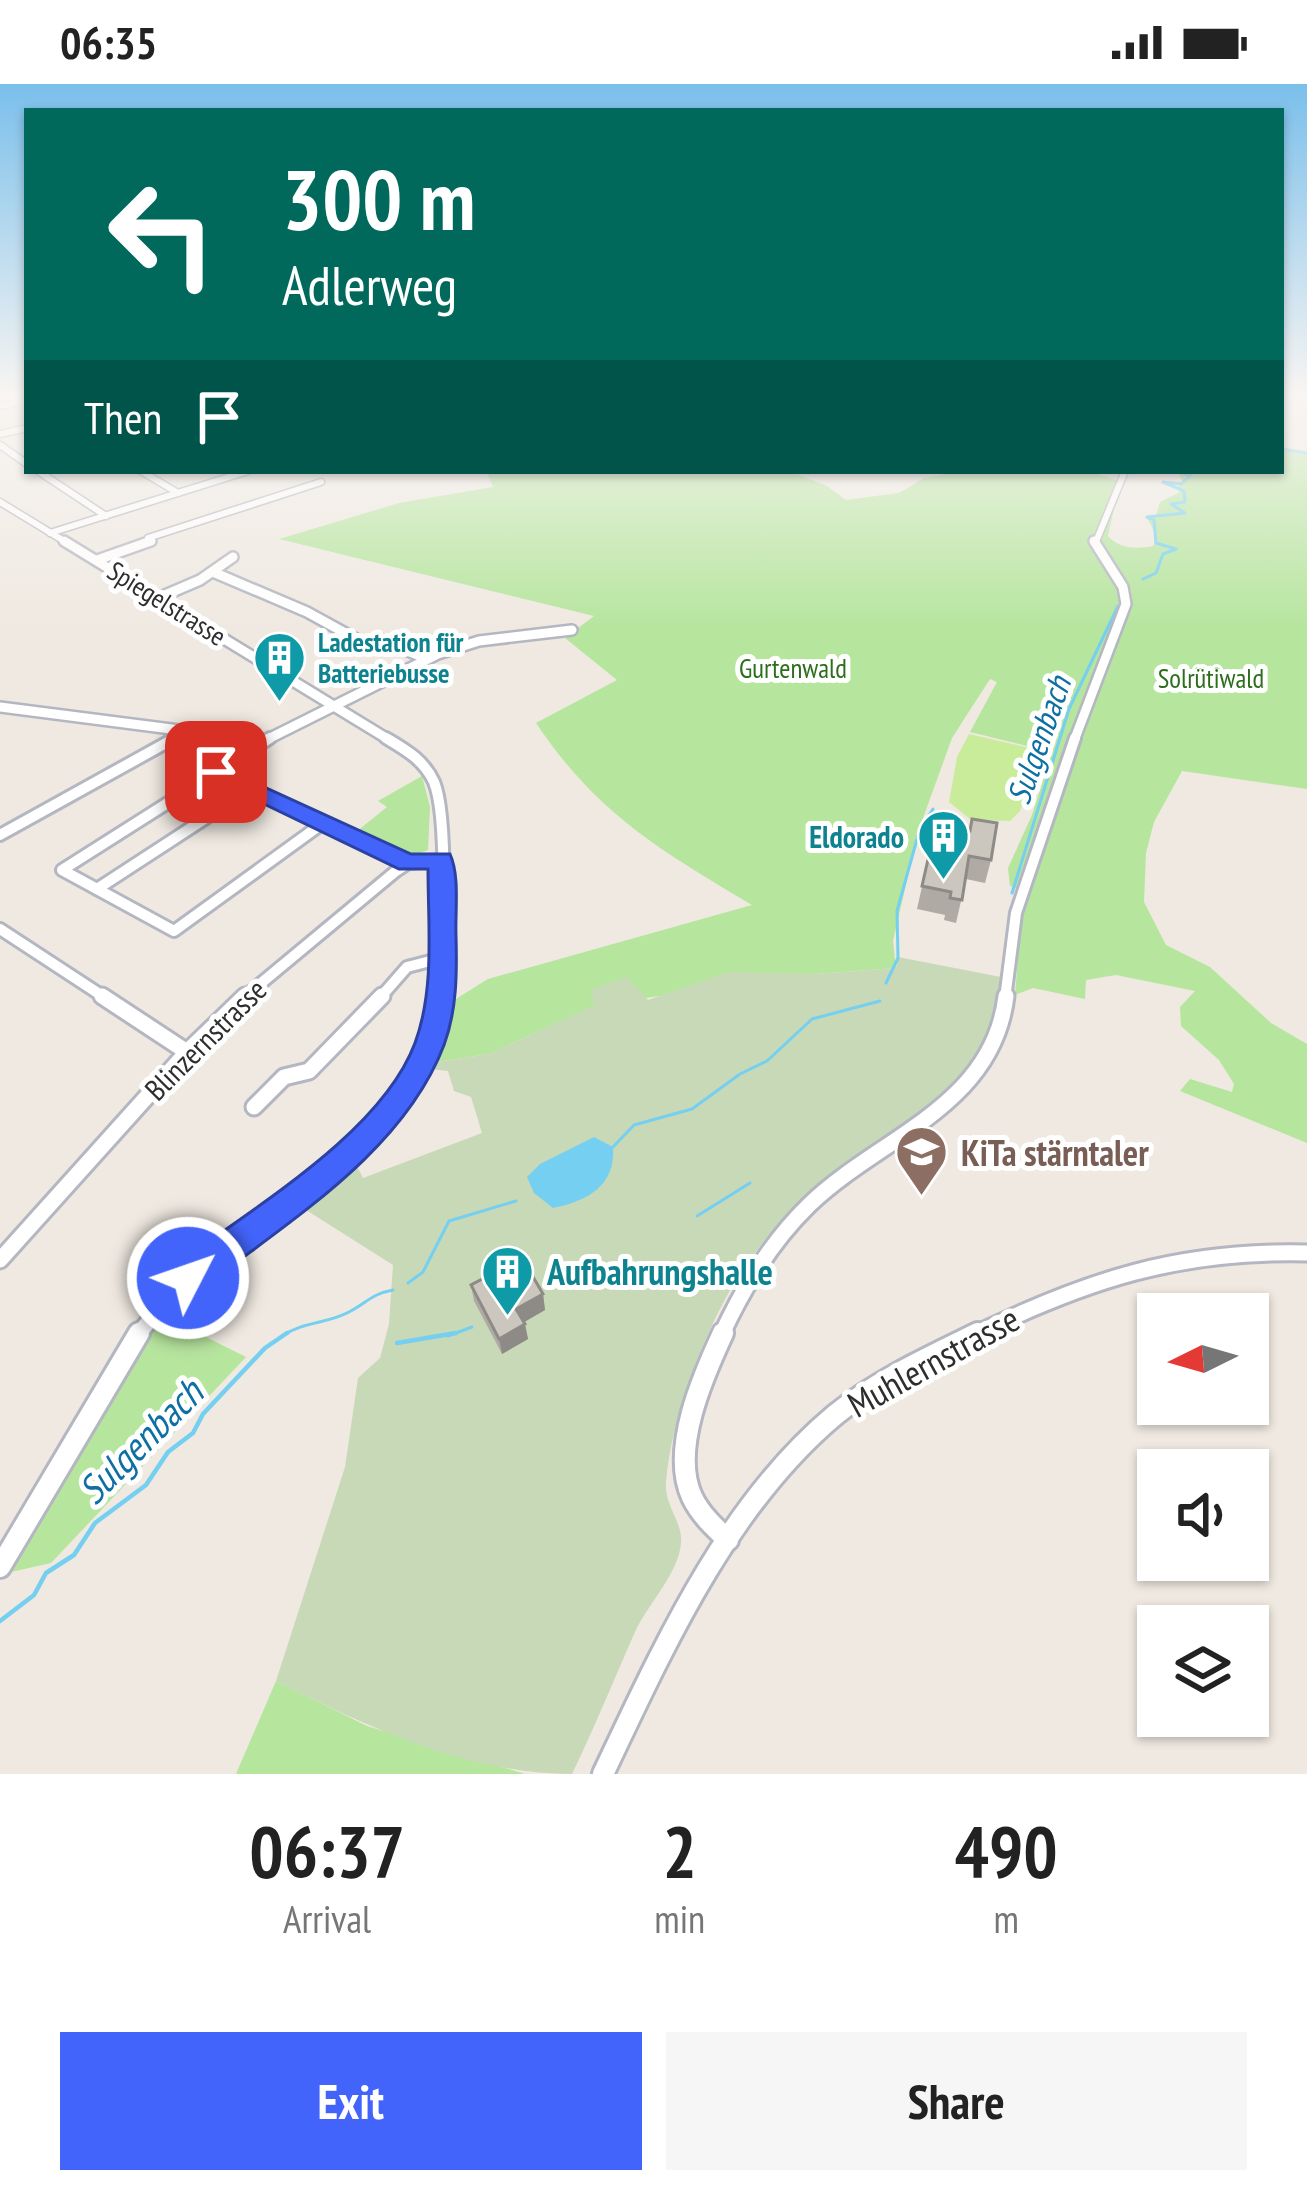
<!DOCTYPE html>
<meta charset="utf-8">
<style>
:root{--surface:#fff;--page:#f6f6f6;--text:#222;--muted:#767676;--accent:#4264fb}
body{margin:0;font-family:"PT Sans Narrow",sans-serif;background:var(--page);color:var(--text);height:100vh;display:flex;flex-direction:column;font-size:45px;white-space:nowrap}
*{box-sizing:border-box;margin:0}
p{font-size:39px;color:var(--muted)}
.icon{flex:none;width:66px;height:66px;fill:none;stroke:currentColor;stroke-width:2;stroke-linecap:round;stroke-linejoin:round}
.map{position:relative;height:1690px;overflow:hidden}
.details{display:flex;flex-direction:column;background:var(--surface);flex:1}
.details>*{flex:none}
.hud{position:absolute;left:24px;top:24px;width:1260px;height:366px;border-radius:0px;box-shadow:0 3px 9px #0004;background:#00695c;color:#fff;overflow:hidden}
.needle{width:78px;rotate:265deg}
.fabs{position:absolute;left:1137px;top:1209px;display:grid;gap:24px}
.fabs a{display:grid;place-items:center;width:132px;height:132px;border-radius:0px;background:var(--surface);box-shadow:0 3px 9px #0004;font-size:60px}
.pin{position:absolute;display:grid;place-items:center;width:102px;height:102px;color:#fff;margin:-51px;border-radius:24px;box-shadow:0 6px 18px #0006}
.me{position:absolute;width:132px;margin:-66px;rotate:49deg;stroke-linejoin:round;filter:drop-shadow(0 0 9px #0008)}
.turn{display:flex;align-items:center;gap:42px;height:252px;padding:0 60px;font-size:54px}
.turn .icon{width:156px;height:156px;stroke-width:2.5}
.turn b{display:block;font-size:84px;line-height:102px}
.then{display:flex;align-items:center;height:114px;padding:0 60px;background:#0003;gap:24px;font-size:45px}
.eta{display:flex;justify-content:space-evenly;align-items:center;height:204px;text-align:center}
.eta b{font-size:72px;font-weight:700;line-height:84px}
.cta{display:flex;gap:24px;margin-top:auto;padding:24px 60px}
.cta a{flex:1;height:138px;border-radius:0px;background:var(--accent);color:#fff;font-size:48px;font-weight:700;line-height:138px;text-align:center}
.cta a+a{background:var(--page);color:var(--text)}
.status{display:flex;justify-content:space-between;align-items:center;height:84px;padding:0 60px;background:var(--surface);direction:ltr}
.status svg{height:33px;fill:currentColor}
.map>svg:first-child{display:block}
.green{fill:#b6e59e}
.cemetery{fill:#c8d9b8}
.pitch{fill:#c9ec9a}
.water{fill:#75cff0}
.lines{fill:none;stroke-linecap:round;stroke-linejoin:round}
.stream-far1{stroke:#75cff0;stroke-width:3}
.stream{stroke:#75cff0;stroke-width:4.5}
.minor-far4-casing{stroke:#b4b7c1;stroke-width:9}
.minor-far3-casing{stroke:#b4b7c1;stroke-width:14}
.minor-far2-casing{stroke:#b4b7c1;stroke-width:16}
.minor-far1-casing{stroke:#b4b7c1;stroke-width:21}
.minor-casing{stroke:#b4b7c1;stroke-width:26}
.minor-far4{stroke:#fff;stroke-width:6}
.minor-far3{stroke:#fff;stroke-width:9}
.minor-far2{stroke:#fff;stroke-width:10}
.minor-far1{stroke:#fff;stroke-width:15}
.minor{stroke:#fff;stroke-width:20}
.wall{fill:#afaba4}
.shaded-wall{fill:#8e8b86}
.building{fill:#cbc7bf;stroke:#8e8b86;stroke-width:3}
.route{fill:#4264fb;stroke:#2b41a3;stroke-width:3}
.labels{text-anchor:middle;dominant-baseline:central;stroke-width:10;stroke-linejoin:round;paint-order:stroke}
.far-street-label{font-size:27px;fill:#2e2e2e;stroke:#fff}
.far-culture-label{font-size:27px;font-weight:bold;fill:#0d838f;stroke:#fff;text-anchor:start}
.far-park-label{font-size:27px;fill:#2c6e1b;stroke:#fff}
.culture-label{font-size:30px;font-weight:bold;fill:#0d838f;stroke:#fff;text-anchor:end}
.street-label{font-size:30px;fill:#2e2e2e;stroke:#fff}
.water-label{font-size:33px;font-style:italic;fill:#0d6fa3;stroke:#fff}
.near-education-label{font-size:36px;font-weight:bold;fill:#785e54;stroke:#fff;text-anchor:start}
.near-culture-label{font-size:36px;font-weight:bold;fill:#0d838f;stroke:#fff;text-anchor:start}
.near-street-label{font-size:36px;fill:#2e2e2e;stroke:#fff}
.near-water-label{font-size:39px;font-style:italic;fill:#0d6fa3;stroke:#fff}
</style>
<div class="status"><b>06:35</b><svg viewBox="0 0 49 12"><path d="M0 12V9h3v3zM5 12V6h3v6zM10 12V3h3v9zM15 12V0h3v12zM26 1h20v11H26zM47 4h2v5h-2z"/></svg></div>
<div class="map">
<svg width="1307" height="1690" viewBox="0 0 1307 1690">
<rect width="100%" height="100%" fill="#efe9e1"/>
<g class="green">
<path d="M1281,363L1307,368V705L1182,687L1154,738L1146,769L1144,818L1166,861L1210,883L1271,939L1307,960V1059L1180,1007L1190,995L1232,1008L1234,1000L1219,976L1181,942L1180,923L1195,907L1116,891L1086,896L1085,915L1033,904L1015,911L1023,807L1010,802L1008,784L1032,731L1069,615L1062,613L1043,666L970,648L997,598L990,595L952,654L918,748L893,857L896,884L816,890L596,921L489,970L431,979L451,918L488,895L752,821C660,766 597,730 536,639L617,596L565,554L594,532L279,455L399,419L493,403L486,387H789L827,402L846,416L899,409L924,394L963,387H1097L1093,389L1120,397L1108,452C1119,465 1137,465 1153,462L1157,453L1146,432H1156L1160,418L1180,408L1177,404L1183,398L1177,387H1281Z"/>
<path d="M422,692L430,723L428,766L410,773L356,748L387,723L378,717Z"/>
<path d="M164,1232L246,1273L51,1479L11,1488L114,1307Z"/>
<path d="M276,1597L367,1642L525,1690H236Z"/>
</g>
<path class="cemetery" d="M898,873L1001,893C985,1010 914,1028 829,1091C801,1113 776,1141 754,1170C711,1226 672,1327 666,1398C664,1421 683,1438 681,1459C679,1489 647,1521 635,1548C614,1595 595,1643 572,1690C469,1690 367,1643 276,1597L345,1383L358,1294L380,1274L389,1240L393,1181L295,1119L353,1075L363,1094L482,1049L471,1013L454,1007L448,987L429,985L431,979L489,970L595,921L590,906L627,893L648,916L729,888L816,890L896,884Z"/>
<path class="pitch" d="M969,650L1043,667L1020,727L1010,737L971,736L949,718L957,673Z"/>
<path class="water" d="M594,1053L613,1063C616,1101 588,1117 553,1124L534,1109L527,1093L540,1080Z"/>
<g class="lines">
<g class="stream-far1">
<path d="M1281,365L1307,369"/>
<path d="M1143,495L1156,489L1163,470L1176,465L1156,459L1154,436L1147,433L1185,429L1171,420L1185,418L1184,407L1163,398L1181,400L1191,391L1174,387"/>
<path d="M921,744L933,725"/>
<path d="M1012,809L1069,625L1118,522"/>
<path d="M886,899L898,874L897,827L919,748"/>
<path d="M613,1063L634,1041L692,1025L740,990L767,977L812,935L880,917"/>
<path d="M697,1132L750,1099"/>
<path d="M408,1199L423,1188L449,1137L516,1117"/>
<path d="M569,1203L605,1185"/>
<path d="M282,1252C304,1237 327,1240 349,1228C367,1219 371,1210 393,1206"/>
<path d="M448,1252L472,1243"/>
</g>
<g class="stream">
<path d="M397,1259L456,1249"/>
<path d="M0,1537L34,1511L46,1489L74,1471L95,1439L146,1401L168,1368L193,1349L203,1330L265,1264L287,1249"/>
</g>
<defs>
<g id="minor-far4">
<path d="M0,322L21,318L8,308"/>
<path d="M0,350L27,344"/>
<path d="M0,361L27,380"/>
<path d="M38,387L106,432"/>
<path d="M141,387L178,409"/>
<path d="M0,418L69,460"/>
<path d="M50,449L248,387"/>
<path d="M142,460L151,457L148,454L321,398"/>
<path d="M1095,460L1125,387"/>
</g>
<g id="minor-far3">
<path d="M64,457L391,657"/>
<path d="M97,476L151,457"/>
<path d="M213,488L307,528L367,561L380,555L427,575"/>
<path d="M158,514L200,496L233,473"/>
<path d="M0,623L265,657"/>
<path d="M169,657L183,650"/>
<path d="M264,657L438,570L479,557L572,546"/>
<path d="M1074,657L1126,520L1123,503L1094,457"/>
</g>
<g id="minor-far2">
<path d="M245,654L265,657"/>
<path d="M270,654L62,786L174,847L323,739"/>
<path d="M386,654C406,666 424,676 434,698C449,734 443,873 438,915"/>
<path d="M216,688L408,779"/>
<path d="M0,751L175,654"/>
<path d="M97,805L252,704"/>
<path d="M0,845L107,915"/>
<path d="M242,915L396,787L408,779L441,776"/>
<path d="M379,915L407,883L442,874"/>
<path d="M1005,915L1016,829L1075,654"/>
</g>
<g id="minor-far1">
<path d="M102,912L187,968"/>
<path d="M254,1023L284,993L309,987L382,912"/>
<path d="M0,1176L187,968L245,912"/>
<path d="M137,1252C229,1131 415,1075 438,912"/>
<path d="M721,1252C743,1204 771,1158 809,1121C879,1053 993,1023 1006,912"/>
<path d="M972,1252C1087,1196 1178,1166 1307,1169"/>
</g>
<g id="minor">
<path d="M723,1249C703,1292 670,1366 692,1413C700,1430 714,1443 728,1456"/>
<path d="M0,1483L139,1249"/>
<path d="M603,1690C663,1564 726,1422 835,1331C878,1296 929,1273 978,1249"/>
</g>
</defs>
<use href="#minor-far4" class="minor-far4-casing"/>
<use href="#minor-far3" class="minor-far3-casing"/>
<use href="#minor-far2" class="minor-far2-casing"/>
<use href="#minor-far1" class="minor-far1-casing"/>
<use href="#minor" class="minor-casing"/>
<use href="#minor-far4" class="minor-far4"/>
<use href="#minor-far3" class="minor-far3"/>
<use href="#minor-far2" class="minor-far2"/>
<use href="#minor-far1" class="minor-far1"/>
<use href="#minor" class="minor"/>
</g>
<g class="wall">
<path d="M972,735L991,776L985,799L966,795L956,839L944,836L945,831L917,825L936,740L969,746Z"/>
<path d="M471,1201L543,1210L545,1226L524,1238L528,1255L502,1270L474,1217Z"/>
</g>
<g class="shaded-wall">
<path d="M543,1210L545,1226L519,1241L516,1225Z"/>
<path d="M525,1240L528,1255L502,1270L499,1255Z"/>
</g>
<g class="building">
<path d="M972,735L997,739L991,776L969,772L962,816L950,814L951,808L922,802L936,740L970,747Z"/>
<path d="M522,1174L543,1210L516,1225L525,1240L499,1255L471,1201Z"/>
</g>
<linearGradient id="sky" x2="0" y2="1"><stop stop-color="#7abfeb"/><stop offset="0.57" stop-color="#f8f5f2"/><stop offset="1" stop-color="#f8f5f2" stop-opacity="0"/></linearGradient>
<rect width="1307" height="544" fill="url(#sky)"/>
<path class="route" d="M216,681L411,770H450C460,792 455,827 456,852C457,888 457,926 444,961C403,1069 288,1137 200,1206L188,1211L175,1206L169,1194L175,1182C250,1125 381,1050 415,959C435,905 428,842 428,785H399L208,693V683Z"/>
<defs>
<symbol id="building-pin" viewBox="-11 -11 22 30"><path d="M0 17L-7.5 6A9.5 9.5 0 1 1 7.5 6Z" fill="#0f9aa8" stroke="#fff"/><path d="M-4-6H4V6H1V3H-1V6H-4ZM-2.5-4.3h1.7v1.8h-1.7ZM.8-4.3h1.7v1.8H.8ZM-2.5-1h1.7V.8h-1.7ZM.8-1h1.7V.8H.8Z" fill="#fff"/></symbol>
<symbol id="school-pin" viewBox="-11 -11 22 30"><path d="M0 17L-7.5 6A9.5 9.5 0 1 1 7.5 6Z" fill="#8d6e63" stroke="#fff"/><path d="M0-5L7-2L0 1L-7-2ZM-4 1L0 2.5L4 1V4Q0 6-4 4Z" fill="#fff"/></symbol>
</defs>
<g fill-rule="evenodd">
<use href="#building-pin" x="250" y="544" width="59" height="81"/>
<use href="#building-pin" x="914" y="722" width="59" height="81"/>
<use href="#school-pin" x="892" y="1038" width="59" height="81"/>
<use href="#building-pin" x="478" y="1158" width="59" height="81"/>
</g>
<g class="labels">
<g class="far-street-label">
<text transform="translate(167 519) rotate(32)">Spiegelstrasse</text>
</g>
<g class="far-culture-label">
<text x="318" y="558">Ladestation für<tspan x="318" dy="31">Batteriebusse</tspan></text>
</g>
<g class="far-park-label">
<text x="793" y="584">Gurtenwald</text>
<text x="1211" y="594">Solrütiwald</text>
</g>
<g class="culture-label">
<text x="904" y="752">Eldorado</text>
</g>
<g class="street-label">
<text transform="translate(205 955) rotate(-45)">Blinzernstrasse</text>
</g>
<g class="water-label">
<text transform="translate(1038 656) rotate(-71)">Sulgenbach</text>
</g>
<g class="near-education-label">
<text x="961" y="1068">KiTa stärntaler</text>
</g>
<g class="near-culture-label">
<text x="547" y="1187">Aufbahrungshalle</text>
</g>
<g class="near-street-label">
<text transform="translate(933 1277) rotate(-29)">Muhlernstrasse</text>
</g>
<g class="near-water-label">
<text transform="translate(140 1357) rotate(-45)">Sulgenbach</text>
</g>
</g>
</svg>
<div class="fabs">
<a><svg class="needle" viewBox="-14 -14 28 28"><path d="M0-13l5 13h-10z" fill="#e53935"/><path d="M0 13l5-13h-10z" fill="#767676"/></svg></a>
<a><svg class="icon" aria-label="sound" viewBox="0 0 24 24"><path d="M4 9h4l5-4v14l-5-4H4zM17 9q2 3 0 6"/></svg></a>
<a><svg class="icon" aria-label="layers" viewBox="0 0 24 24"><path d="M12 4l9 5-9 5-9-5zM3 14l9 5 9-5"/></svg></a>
</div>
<div class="pin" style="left:216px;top:688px;background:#d93025"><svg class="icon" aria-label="arrive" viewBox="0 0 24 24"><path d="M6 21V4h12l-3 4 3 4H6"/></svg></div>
<svg class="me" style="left:188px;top:1194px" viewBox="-20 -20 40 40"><circle r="17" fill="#4264fb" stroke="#fff" stroke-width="3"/><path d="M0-11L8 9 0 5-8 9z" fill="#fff"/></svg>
<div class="hud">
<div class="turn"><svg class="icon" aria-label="left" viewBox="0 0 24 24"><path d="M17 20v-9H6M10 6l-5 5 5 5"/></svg><div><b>300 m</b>Adlerweg</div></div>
<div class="then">Then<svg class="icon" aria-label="arrive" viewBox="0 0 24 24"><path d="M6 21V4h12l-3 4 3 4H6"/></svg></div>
</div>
</div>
<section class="details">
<div class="eta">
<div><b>06:37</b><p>Arrival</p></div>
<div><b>2</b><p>min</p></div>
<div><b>490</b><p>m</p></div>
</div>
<div class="cta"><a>Exit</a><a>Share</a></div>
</section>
